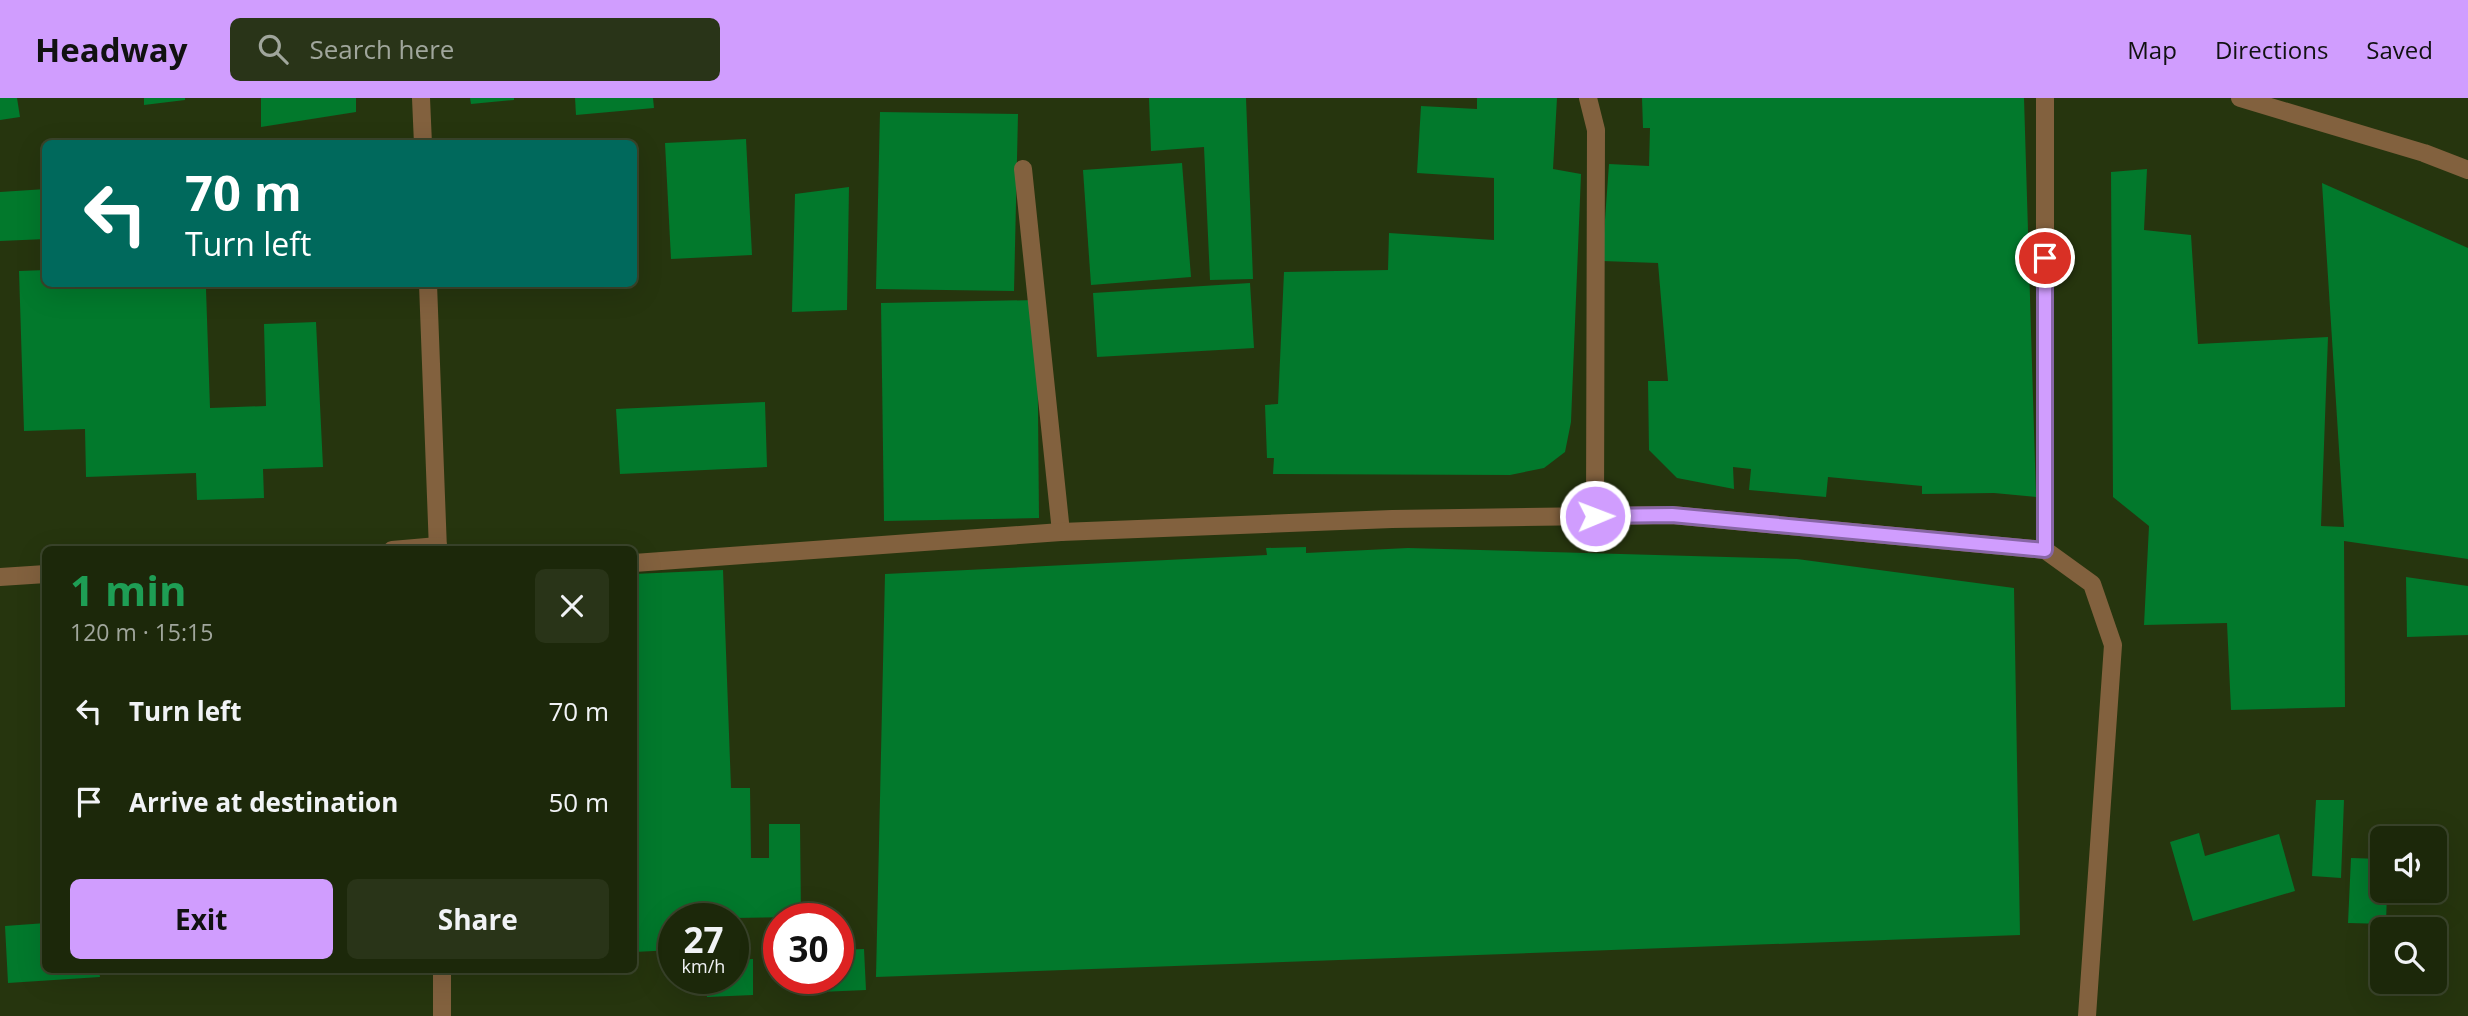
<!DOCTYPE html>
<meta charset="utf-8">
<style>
:root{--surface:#1c280a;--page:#293418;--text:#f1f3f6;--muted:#a0a69c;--line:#3a442b;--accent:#d09dfe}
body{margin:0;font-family:"Open Sans",sans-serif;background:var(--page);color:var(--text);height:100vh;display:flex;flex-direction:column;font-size:26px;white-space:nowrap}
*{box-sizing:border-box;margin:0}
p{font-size:23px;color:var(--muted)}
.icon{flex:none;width:38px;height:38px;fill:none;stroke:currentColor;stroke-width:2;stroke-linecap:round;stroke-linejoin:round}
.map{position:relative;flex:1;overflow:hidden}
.sheet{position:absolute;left:42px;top:448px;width:595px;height:427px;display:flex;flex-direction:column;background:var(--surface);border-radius:10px;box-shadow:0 7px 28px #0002,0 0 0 2px var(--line)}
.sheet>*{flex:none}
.top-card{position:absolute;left:42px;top:42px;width:595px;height:147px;border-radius:10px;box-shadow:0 7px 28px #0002,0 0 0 2px var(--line);background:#00695c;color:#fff;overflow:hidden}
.tools{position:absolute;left:2370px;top:728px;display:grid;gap:14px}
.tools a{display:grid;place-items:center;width:77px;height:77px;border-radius:10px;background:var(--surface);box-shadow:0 7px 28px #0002,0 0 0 2px var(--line);font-size:35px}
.speed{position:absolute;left:658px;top:805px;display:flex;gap:14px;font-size:35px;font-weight:700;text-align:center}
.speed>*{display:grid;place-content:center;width:91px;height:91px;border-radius:50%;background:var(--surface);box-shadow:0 7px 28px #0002,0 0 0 2px var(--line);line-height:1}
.speed small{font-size:18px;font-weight:400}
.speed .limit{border:10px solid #d22;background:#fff;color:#111}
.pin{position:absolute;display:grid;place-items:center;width:60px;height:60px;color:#fff;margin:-30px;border:4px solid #fff;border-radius:50%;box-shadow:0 2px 7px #0007}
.me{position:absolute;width:77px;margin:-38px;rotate:89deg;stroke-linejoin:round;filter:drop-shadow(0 0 5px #0008)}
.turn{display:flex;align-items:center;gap:24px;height:147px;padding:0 28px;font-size:32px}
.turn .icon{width:91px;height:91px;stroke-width:2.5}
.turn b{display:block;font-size:49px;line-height:60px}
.round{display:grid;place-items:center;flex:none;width:74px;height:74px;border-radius:10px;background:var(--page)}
.headline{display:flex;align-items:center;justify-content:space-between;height:119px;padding:0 28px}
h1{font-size:42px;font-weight:700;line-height:52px;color:#1e9e55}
.cta{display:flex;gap:14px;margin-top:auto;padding:14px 28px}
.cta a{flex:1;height:80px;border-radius:10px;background:var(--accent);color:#111;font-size:28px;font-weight:700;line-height:80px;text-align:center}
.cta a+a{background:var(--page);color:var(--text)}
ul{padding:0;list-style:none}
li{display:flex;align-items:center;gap:21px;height:91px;padding:0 28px}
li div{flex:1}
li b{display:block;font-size:26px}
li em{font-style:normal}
header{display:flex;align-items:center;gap:42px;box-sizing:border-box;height:98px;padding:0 35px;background:var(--accent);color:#111}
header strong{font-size:33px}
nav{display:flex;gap:38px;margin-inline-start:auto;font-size:24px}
.search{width:490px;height:63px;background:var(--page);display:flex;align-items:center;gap:18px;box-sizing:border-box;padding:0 24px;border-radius:10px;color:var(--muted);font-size:26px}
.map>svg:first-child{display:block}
.building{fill:#02792c}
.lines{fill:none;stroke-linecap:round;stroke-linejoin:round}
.lane{stroke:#82613e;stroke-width:18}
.street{stroke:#82613e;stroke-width:18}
.route-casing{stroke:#8766a5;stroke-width:18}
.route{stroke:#d09dfe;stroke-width:12}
</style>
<header>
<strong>Headway</strong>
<div class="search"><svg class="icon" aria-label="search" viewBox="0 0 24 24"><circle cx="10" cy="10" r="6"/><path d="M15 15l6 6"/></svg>Search here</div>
<nav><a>Map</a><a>Directions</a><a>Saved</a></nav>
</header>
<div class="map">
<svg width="2468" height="918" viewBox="0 0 2468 918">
<rect width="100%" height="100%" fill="#26350e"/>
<g class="building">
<path d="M0,0H17L20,19L0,22Z"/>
<path d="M144,0H185V2L144,7Z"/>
<path d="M261,0H356V14L261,29Z"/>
<path d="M470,0H514V2L471,6Z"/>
<path d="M575,0H653L654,10L576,17Z"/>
<path d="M1149,0H1246L1253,181L1210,182L1204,49L1151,53Z"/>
<path d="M1477,0H1557L1553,71L1581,76L1571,324L1565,354L1544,370L1510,377L1273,376L1274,360H1267L1265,307L1278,306L1284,174L1388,172L1389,135L1494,142V80L1417,75L1421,8L1477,11Z"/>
<path d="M1642,0H2024L2036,399L1994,395L1922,396V388L1828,379L1826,399L1749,392L1751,371L1733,369L1734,391L1677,380L1649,352L1648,283H1668L1658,165L1602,163L1609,66L1649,68L1650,30H1643Z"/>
<path d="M880,14L1018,16L1014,193L876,191Z"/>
<path d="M746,41L752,157L671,161L665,45Z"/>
<path d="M1182,65L1191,179L1091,187L1083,72Z"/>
<path d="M2147,71L2144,132L2191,137L2198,246L2328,239L2321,428L2344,429L2322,85L2468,150V461L2344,443L2345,609L2231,612L2227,525L2144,527L2149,428L2113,399L2111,74Z"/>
<path d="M849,89L847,212L792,214L795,96Z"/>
<path d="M46,91V141L0,143V94Z"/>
<path d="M46,172V186H269V188L206,191L210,310L266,308L264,226L316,224L323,369L263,371L264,400L197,402L196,375L86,379L85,331L24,333L19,173Z"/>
<path d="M1250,185L1254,250L1097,259L1093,195Z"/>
<path d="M1037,202L1039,420L884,423L881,205Z"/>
<path d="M765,304L767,369L620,376L616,311Z"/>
<path d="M1306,449V455L1408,450L1797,461L2014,490L2020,837L876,879L885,476L1267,457L1266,450Z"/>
<path d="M723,472L731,690H750L751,760H769V726H800L801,819L674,821V852L634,854V476Z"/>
<path d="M2406,479L2468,488V537L2407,539Z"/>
<path d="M2316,702H2344L2341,780L2312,778Z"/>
<path d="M2199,735L2205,758L2279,736L2295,793L2193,823L2170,744Z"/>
<path d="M2351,760L2382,761V793H2387L2386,826L2348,825Z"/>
<path d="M46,825V872H99L100,879L8,885L5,828Z"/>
<path d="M864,851L866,892L820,894V880H838V852Z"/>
<path d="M753,861V897L707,899V880H733V862Z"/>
<path d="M148,872H241V875L148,876Z"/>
</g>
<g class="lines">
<g class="lane">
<path d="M2240,0L2424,55L2468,72"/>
<path d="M1023,71L1061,434"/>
<path d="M2045,452V0"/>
</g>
<g class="street">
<path d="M421,0L423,46"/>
<path d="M1588,0L1596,32L1595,418"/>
<path d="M428,186L438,452"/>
<path d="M392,452L438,448"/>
<path d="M634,465L1061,434L1392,421L1672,417L2045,452L2092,486L2113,547L2087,918"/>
<path d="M0,479L46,476"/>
<path d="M442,872V918"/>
</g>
</g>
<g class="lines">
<defs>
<path id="route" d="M1595,418L1672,417L2045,452V160"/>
</defs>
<use href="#route" class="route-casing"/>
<use href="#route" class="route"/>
</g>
</svg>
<div class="tools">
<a><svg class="icon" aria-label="sound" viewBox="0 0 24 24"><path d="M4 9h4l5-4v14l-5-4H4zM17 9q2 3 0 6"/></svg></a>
<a><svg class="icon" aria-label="search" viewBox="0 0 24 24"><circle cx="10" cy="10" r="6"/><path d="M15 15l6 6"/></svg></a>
</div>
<div class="speed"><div>27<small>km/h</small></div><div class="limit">30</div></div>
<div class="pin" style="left:2045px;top:160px;background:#d93025"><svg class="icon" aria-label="arrive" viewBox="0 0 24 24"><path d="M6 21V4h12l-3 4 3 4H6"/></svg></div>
<svg class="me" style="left:1595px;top:418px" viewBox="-20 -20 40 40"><circle r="17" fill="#d09dfe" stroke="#fff" stroke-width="3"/><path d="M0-11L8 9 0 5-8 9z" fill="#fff"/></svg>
<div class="top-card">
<div class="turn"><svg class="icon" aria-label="left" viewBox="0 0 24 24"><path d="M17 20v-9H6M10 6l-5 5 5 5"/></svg><div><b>70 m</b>Turn left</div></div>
</div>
<section class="sheet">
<div class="headline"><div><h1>1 min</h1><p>120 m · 15:15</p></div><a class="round"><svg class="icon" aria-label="close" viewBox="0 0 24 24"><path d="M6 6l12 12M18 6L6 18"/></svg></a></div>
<ul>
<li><svg class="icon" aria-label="left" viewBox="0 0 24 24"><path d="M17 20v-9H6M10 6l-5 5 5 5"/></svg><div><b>Turn left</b></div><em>70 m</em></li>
<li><svg class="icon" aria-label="arrive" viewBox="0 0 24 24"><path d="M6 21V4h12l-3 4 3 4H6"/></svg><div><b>Arrive at destination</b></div><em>50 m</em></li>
</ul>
<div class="cta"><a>Exit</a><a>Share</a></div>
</section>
</div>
